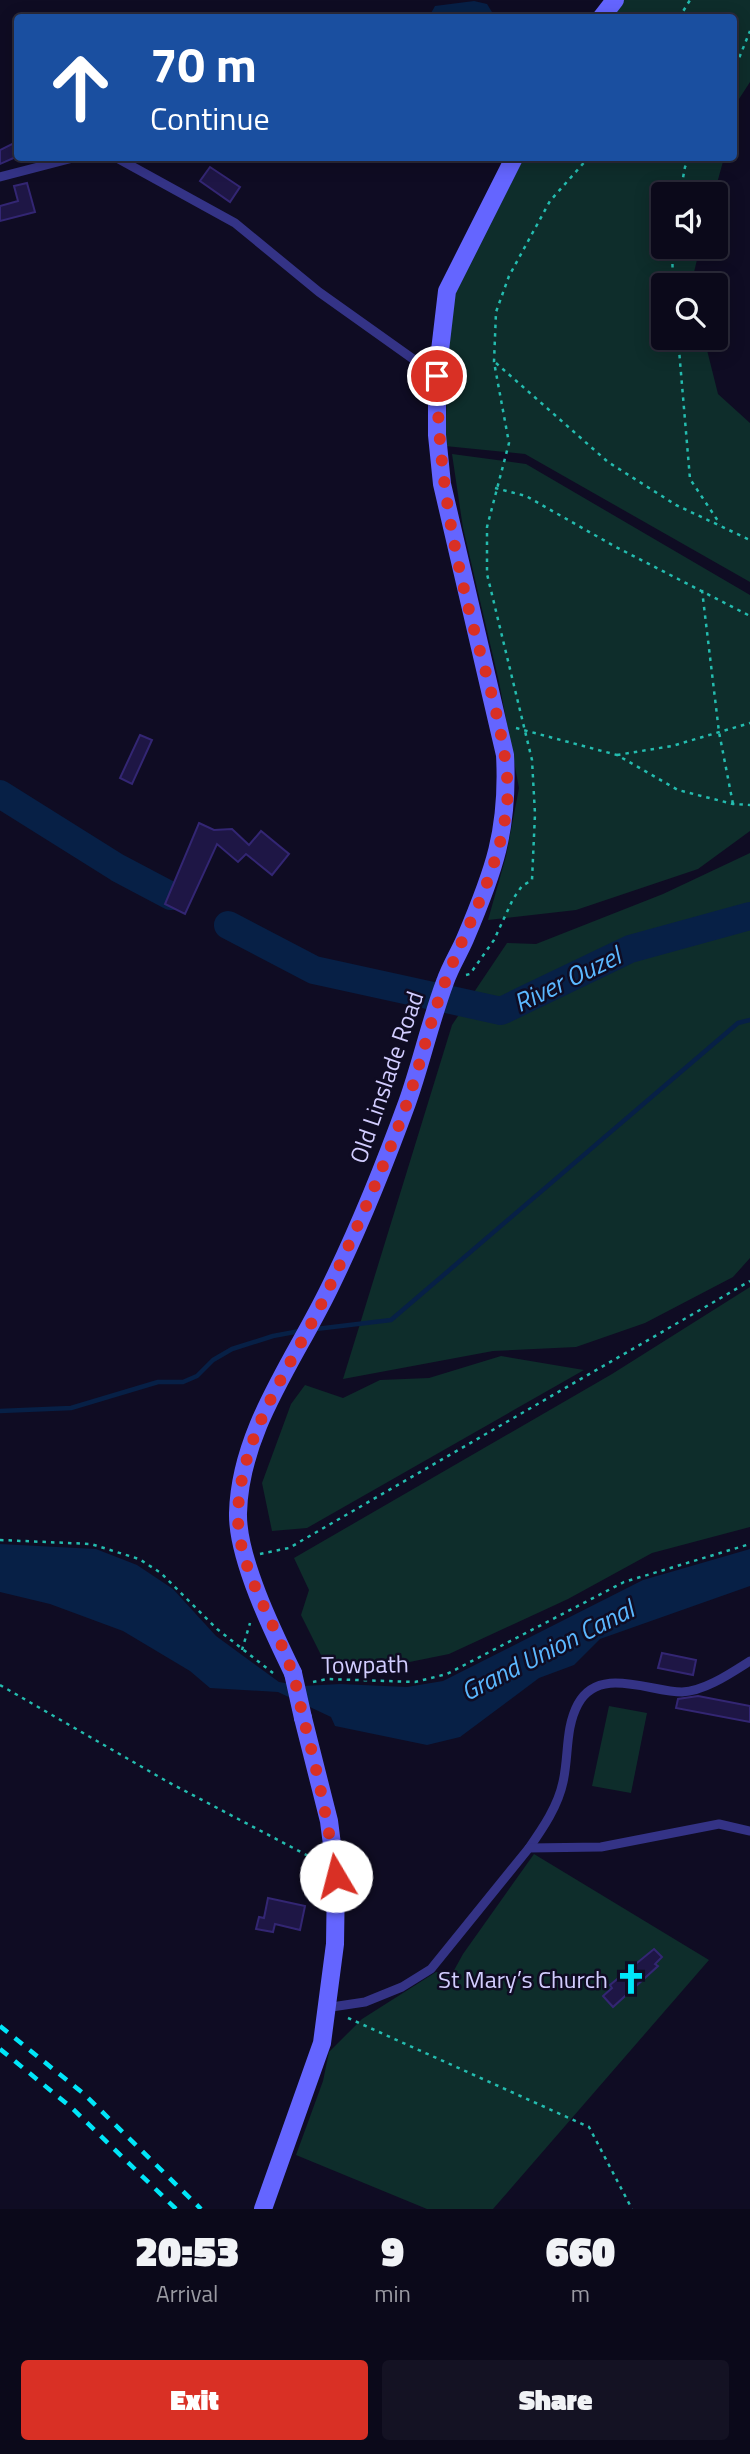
<!DOCTYPE html>
<meta charset="utf-8">
<style>
:root{--surface:#0b091a;--page:#141223;--text:#f1f3f6;--muted:#9a9aa2;--line:#2b2a39;--accent:#d93025}
body{margin:0;font-family:"Titillium Web",sans-serif;background:var(--page);color:var(--text);height:100vh;display:flex;flex-direction:column;font-size:26px;white-space:nowrap}
*{box-sizing:border-box;margin:0}
p{font-size:23px;color:var(--muted)}
.icon{flex:none;width:38px;height:38px;fill:none;stroke:currentColor;stroke-width:2;stroke-linecap:round;stroke-linejoin:round}
.map{position:relative;height:2209px;overflow:hidden}
.sheet{display:flex;flex-direction:column;background:var(--surface);flex:1}
.sheet>*{flex:none}
.banner{position:absolute;left:14px;top:14px;width:723px;height:147px;border-radius:7px;box-shadow:0 4px 18px #0003,0 0 0 2px var(--line);background:#1a4fa0;color:#fff;overflow:hidden}
.fabs{position:absolute;left:651px;top:182px;display:grid;gap:14px}
.fabs a{display:grid;place-items:center;width:77px;height:77px;border-radius:7px;background:var(--surface);box-shadow:0 4px 18px #0003,0 0 0 2px var(--line);font-size:35px}
.pin{position:absolute;display:grid;place-items:center;width:60px;height:60px;color:#fff;margin:-30px;border:4px solid #fff;border-radius:50%;box-shadow:0 2px 7px #0007}
.me{position:absolute;width:77px;margin:-38px;rotate:352deg;stroke-linejoin:round;filter:drop-shadow(0 0 5px #0008)}
.turn{display:flex;align-items:center;gap:24px;height:147px;padding:0 21px;font-size:32px}
.turn .icon{width:91px;height:91px;stroke-width:2.5}
.turn b{display:block;font-size:49px;line-height:60px}
.eta{display:flex;justify-content:space-evenly;align-items:center;height:119px;text-align:center}
.eta b{font-size:42px;font-weight:800;line-height:49px}
.primary-button{display:flex;gap:14px;margin-top:auto;padding:14px 21px}
.primary-button a{flex:1;height:80px;border-radius:7px;background:var(--accent);color:#fff;font-size:28px;font-weight:800;line-height:80px;text-align:center}
.primary-button a+a{background:var(--page);color:var(--text)}
.map>svg:first-child{display:block}
.green{fill:#0e2d2b}
.water{fill:#072046}
.lines{fill:none;stroke-linecap:round;stroke-linejoin:round}
.stream{stroke:#072046;stroke-width:4.5}
.river{stroke:#072046;stroke-width:28}
.building{fill:#1e1645;stroke:#332673;stroke-width:2}
.path{stroke:#24bcaf;stroke-width:2.5;stroke-dasharray:3.5 5;stroke-linecap:butt}
.lane{stroke:#343386;stroke-width:9}
.secondary{stroke:#6465ff;stroke-width:18}
.rail{stroke:#00e6f8;stroke-width:4.5;stroke-dasharray:10 9;stroke-linecap:butt}
.secondary-bridge{stroke:#6465ff;stroke-width:18}
.route{stroke:#d93025;stroke-width:12;stroke-dasharray:0 21.6}
.labels{text-anchor:middle;dominant-baseline:central;stroke-width:5;stroke-linejoin:round;paint-order:stroke}
.street-label{font-size:24px;fill:#d2cdff;stroke:#0f0c23}
.poi-label{font-size:24px;fill:#d2cdff;stroke:#0f0c23;text-anchor:end}
.water-label{font-size:26px;font-style:italic;fill:#5bb8ff;stroke:#0f0c23}
</style>
<div class="map">
<svg width="750" height="2209" viewBox="0 0 750 2209">
<rect width="100%" height="100%" fill="#0f0c23"/>
<g class="green">
<path d="M619,0H750V82L739,99L733,122V18H606Z"/>
<path d="M518,158H724L714,194H663V247H700L691,285H663V338H704L718,394L750,423V582L525,454L445,446L451,292Z"/>
<path d="M452,454L526,464L750,595V831L698,869L576,910L488,920L506,856L519,788L499,682L463,528Z"/>
<path d="M750,853V1258L733,1277L645,1323L576,1347L493,1351L343,1379L452,1025L507,943L536,944L663,894Z"/>
<path d="M750,1287V1527L652,1553L568,1599L449,1654L375,1669L326,1665L301,1615L309,1590L294,1558L612,1374Z"/>
<path d="M501,1356L584,1370L307,1528L272,1531L262,1483L291,1404L305,1385L343,1398L380,1380L429,1378Z"/>
<path d="M609,1706L647,1713L631,1793L592,1786Z"/>
<path d="M534,1854L709,1960L493,2209H427L296,2155L323,2081L329,2052L362,2019L436,1972L452,1974L463,1954Z"/>
</g>
<g class="water">
<path d="M474,1L487,4L495,17H429L435,6Z"/>
<path d="M0,1544L96,1549L137,1565L173,1589L216,1636L279,1682L303,1686L340,1684L407,1687L443,1681L643,1580L750,1549V1586L600,1639L574,1665L539,1678L460,1737L427,1745L335,1726L331,1717L278,1692L210,1688L190,1671L123,1631L50,1604L0,1592Z"/>
</g>
<g class="lines">
<g class="stream">
<path d="M316,1329L391,1320L738,1023L750,1020"/>
<path d="M0,1411L71,1408L158,1382H183L197,1376L213,1360L232,1349L273,1336L300,1331"/>
</g>
<g class="river">
<path d="M0,794L118,868L171,896"/>
<path d="M228,925L314,970L501,1011L630,949L750,916"/>
</g>
</g>
<g class="building">
<path d="M18,141V156L0,164V150Z"/>
<path d="M210,167L240,187L230,202L200,181Z"/>
<path d="M27,183L35,212L0,221V206L18,201L14,186Z"/>
<path d="M140,735L152,740L132,784L120,778Z"/>
<path d="M199,823L214,830L232,829L249,845L261,831L289,854L272,875L246,854L238,862L217,844L185,914L165,904Z"/>
<path d="M662,1653L696,1660L693,1675L658,1668Z"/>
<path d="M698,1696L750,1706V1722L676,1708L678,1699Z"/>
<path d="M268,1898L305,1906L300,1930L275,1924L273,1932L256,1929L259,1917L264,1918Z"/>
<path d="M654,1949L662,1957L655,1964L658,1966L613,2007L603,1996L612,1988L610,1985Z"/>
</g>
<g class="lines">
<g class="path">
<path d="M679,18L690,0"/>
<path d="M733,73L750,31"/>
<path d="M680,194L685,167L690,158"/>
<path d="M672,247L673,285"/>
<path d="M678,338L690,479L720,524"/>
<path d="M496,363L608,462L676,505L750,540"/>
<path d="M495,488L526,496L614,546L750,616"/>
<path d="M702,590L719,732L733,804"/>
<path d="M516,728L617,755L678,790L733,804L750,805"/>
<path d="M617,755L672,746L750,723"/>
<path d="M466,975L470,974L494,940L513,899L522,886L532,880L535,814L532,760L487,574V527L509,443L494,362L496,312L509,276L550,201L588,158"/>
<path d="M0,1540L91,1544L139,1559L161,1573L217,1629L273,1673"/>
<path d="M260,1554L289,1548L750,1281"/>
<path d="M242,1650L250,1623"/>
<path d="M313,1682L327,1679L415,1682L447,1674L624,1582L750,1544"/>
<path d="M0,1685L168,1782L316,1860"/>
<path d="M348,2018L589,2127L632,2209"/>
</g>
<g class="lane">
<path d="M117,158L235,223L319,292L437,376"/>
<path d="M0,177L73,158"/>
<path d="M529,1848C543,1828 558,1806 563,1782C569,1756 565,1728 578,1704C599,1665 650,1692 682,1692C705,1691 731,1673 750,1661"/>
<path d="M325,2008L365,2002L402,1987L431,1969L529,1848L601,1847L719,1824L750,1831"/>
</g>
<g class="secondary">
<path d="M601,18L615,0"/>
<path d="M293,1673C273,1632 237,1558 238,1513C240,1431 294,1361 329,1289C358,1230 384,1166 407,1103C421,1064 430,1022 445,982C450,967 459,953 465,939C494,871 509,830 505,755L442,484L437,435V376L447,291L514,158"/>
<path d="M263,2209L322,2043L335,1944L336,1876L329,1821L303,1718"/>
</g>
<g class="rail">
<path d="M0,2026L84,2094L201,2209"/>
<path d="M0,2049L72,2108L176,2209"/>
</g>
<path class="secondary-bridge" d="M293,1673L303,1718"/>
</g>
<g class="lines">
<path class="route" d="M336,1876C328,1823 318,1773 304,1721C300,1706 298,1690 293,1675C276,1621 236,1569 238,1511C242,1427 297,1359 330,1286C358,1226 385,1165 407,1103C421,1063 430,1021 445,982C468,922 500,870 507,804C512,753 484,669 471,618C450,534 438,463 437,376"/>
</g>
<defs>
<symbol id="church-bare" viewBox="-9 -9 18 18"><path d="M-1.2-6h2.4v3.5h3.3v2.4h-3.3V6h-2.4V-.1h-3.3v-2.4h3.3Z" fill="#00e6f8" stroke="#0f0c23" stroke-width="2.5" paint-order="stroke"/></symbol>
</defs>
<g fill-rule="evenodd">
<use href="#church-bare" x="609" y="1957" width="44" height="44"/>
</g>
<g class="labels">
<g class="street-label">
<text transform="translate(386 1077) rotate(-71)">Old Linslade Road</text>
<text transform="translate(365 1664) rotate(-1)">Towpath</text>
</g>
<g class="poi-label">
<text x="608" y="1979">St Mary’s Church</text>
</g>
<g class="water-label">
<text transform="translate(567 979) rotate(-26)">River Ouzel</text>
<text transform="translate(547 1650) rotate(-27)">Grand Union Canal</text>
</g>
</g>
</svg>
<div class="fabs">
<a><svg class="icon" aria-label="sound" viewBox="0 0 24 24"><path d="M4 9h4l5-4v14l-5-4H4zM17 9q2 3 0 6"/></svg></a>
<a><svg class="icon" aria-label="search" viewBox="0 0 24 24"><circle cx="10" cy="10" r="6"/><path d="M15 15l6 6"/></svg></a>
</div>
<div class="pin" style="left:437px;top:376px;background:#d93025"><svg class="icon" aria-label="arrive" viewBox="0 0 24 24"><path d="M6 21V4h12l-3 4 3 4H6"/></svg></div>
<svg class="me" style="left:336px;top:1876px" viewBox="-20 -20 40 40"><circle r="19" fill="#fff"/><path d="M0-13L10 11 0 6-10 11z" fill="#d93025"/></svg>
<div class="banner">
<div class="turn"><svg class="icon" aria-label="ahead" viewBox="0 0 24 24"><path d="M12 20V5M6 11l6-6 6 6"/></svg><div><b>70 m</b>Continue</div></div>
</div>
</div>
<section class="sheet">
<div class="eta">
<div><b>20:53</b><p>Arrival</p></div>
<div><b>9</b><p>min</p></div>
<div><b>660</b><p>m</p></div>
</div>
<div class="primary-button"><a>Exit</a><a>Share</a></div>
</section>
